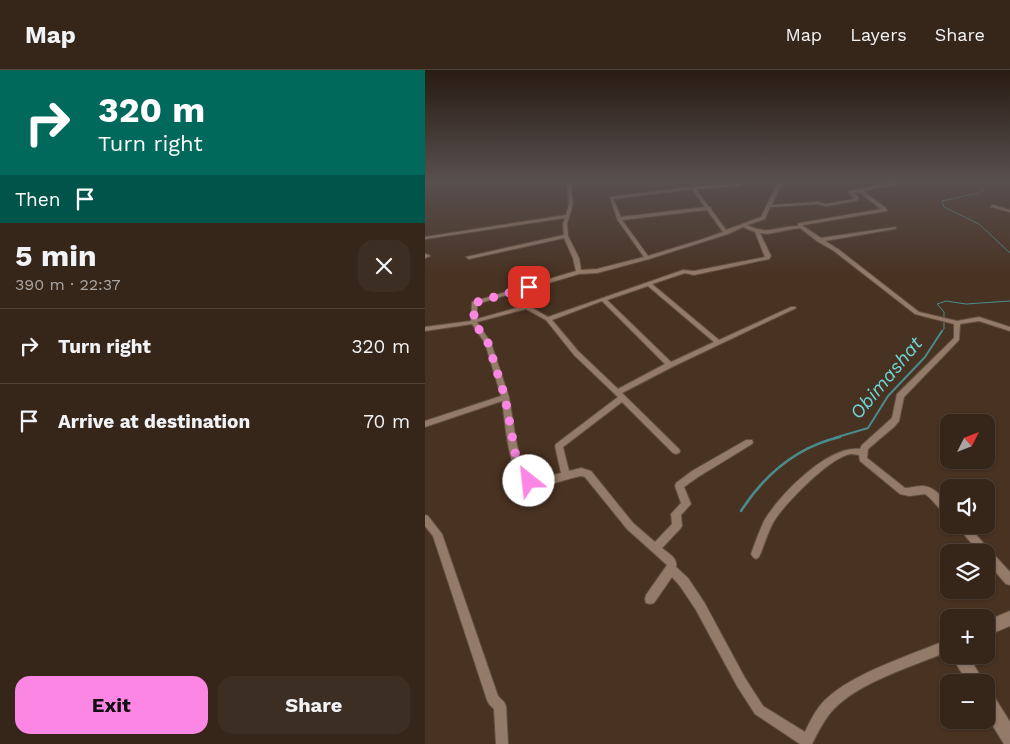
<!DOCTYPE html>
<meta charset="utf-8">
<style>
:root{--surface:#36261a;--page:#3d2e23;--text:#f1f3f6;--muted:#aaa5a2;--line:#504339;--accent:#fc86e3}
body{margin:0;font-family:"Work Sans",sans-serif;background:var(--page);color:var(--text);height:100vh;display:flex;flex-direction:column;font-size:19px;white-space:nowrap}
*{box-sizing:border-box;margin:0}
p{font-size:16px;color:var(--muted)}
.icon{flex:none;width:28px;height:28px;fill:none;stroke:currentColor;stroke-width:2;stroke-linecap:round;stroke-linejoin:round}
.map{position:relative;flex:1;overflow:hidden}
.panel{display:flex;flex-direction:column;background:var(--surface);width:425px}
.panel>*{flex:none}
.guide{background:#00695c;color:#fff;overflow:hidden}
.needle{width:32px;rotate:48deg}
.buttons{position:absolute;left:515px;top:344px;display:grid;gap:10px}
.buttons a{display:grid;place-items:center;width:55px;height:55px;border-radius:10px;background:var(--surface);box-shadow:0 1px 4px #0004,0 0 0 1px var(--line);font-size:25px}
.pin{position:absolute;display:grid;place-items:center;width:42px;height:42px;color:#fff;margin:-21px;border-radius:10px;box-shadow:0 2px 8px #0006}
.me{position:absolute;width:55px;margin:-28px;rotate:331deg;stroke-linejoin:round;filter:drop-shadow(0 0 4px #0008)}
.turn{display:flex;align-items:center;gap:18px;height:105px;padding:0 15px;font-size:22px}
.turn .icon{width:65px;height:65px;stroke-width:2.5}
.turn b{display:block;font-size:35px;line-height:42px}
.then{display:flex;align-items:center;height:48px;padding:0 15px;background:#0003;gap:10px;font-size:19px}
.round{display:grid;place-items:center;flex:none;width:52px;height:52px;border-radius:15px;background:var(--page)}
.summary{display:flex;align-items:center;justify-content:space-between;height:85px;padding:0 15px}
h1{font-size:30px;font-weight:700;line-height:38px}
.action{display:flex;gap:10px;margin-top:auto;padding:10px 15px}
.action a{flex:1;height:58px;border-radius:15px;background:var(--accent);color:#111;font-size:20px;font-weight:700;line-height:58px;text-align:center}
.action a+a{background:var(--page);color:var(--text)}
ul{padding:0;list-style:none}
li{display:flex;align-items:center;gap:15px;height:75px;padding:0 15px;border-top:1px solid var(--line)}
li div{flex:1}
li b{display:block;font-size:19px}
li em{font-style:normal}
header{display:flex;align-items:center;gap:30px;box-sizing:border-box;height:70px;padding:0 25px;background:var(--surface);border-bottom:1px solid var(--line)}
header strong{font-size:24px}
nav{display:flex;gap:28px;margin-inline-start:auto;font-size:18px}
main{display:flex;flex:1;min-height:0}
.map>svg:first-child{display:block}
.lines{fill:none;stroke-linecap:round;stroke-linejoin:round}
.stream-far2{stroke:#4a8c8e;stroke-width:1}
.stream-far1{stroke:#4a8c8e;stroke-width:2}
.stream{stroke:#4a8c8e;stroke-width:2.5}
.street-casing{stroke:#635043;stroke-width:2}
.secondary-casing{stroke:#635043;stroke-width:2}
.street{fill:#947a68;fill-rule:evenodd}
.secondary{fill:#947a68;fill-rule:evenodd}
.route{stroke:#fc86e3;stroke-width:9;stroke-dasharray:0 16.2}
.labels{text-anchor:middle;dominant-baseline:central;stroke-width:5;stroke-linejoin:round;paint-order:stroke}
.water-label{font-size:19px;font-style:italic;fill:#6cd5d8;stroke:#483222}
</style>
<header>
<strong>Map</strong>
<nav><a>Map</a><a>Layers</a><a>Share</a></nav>
</header>
<main>
<section class="panel">
<div class="guide">
<div class="turn"><svg class="icon" aria-label="right" viewBox="0 0 24 24"><path d="M7 20v-9h11M14 6l5 5-5 5"/></svg><div><b>320 m</b>Turn right</div></div>
<div class="then">Then<svg class="icon" aria-label="arrive" viewBox="0 0 24 24"><path d="M6 21V4h12l-3 4 3 4H6"/></svg></div>
</div>
<div class="summary"><div><h1>5 min</h1><p>390 m · 22:37</p></div><a class="round"><svg class="icon" aria-label="close" viewBox="0 0 24 24"><path d="M6 6l12 12M18 6L6 18"/></svg></a></div>
<ul>
<li><svg class="icon" aria-label="right" viewBox="0 0 24 24"><path d="M7 20v-9h11M14 6l5 5-5 5"/></svg><div><b>Turn right</b></div><em>320 m</em></li>
<li><svg class="icon" aria-label="arrive" viewBox="0 0 24 24"><path d="M6 21V4h12l-3 4 3 4H6"/></svg><div><b>Arrive at destination</b></div><em>70 m</em></li>
</ul>
<div class="action"><a>Exit</a><a>Share</a></div>
</section>
<div class="map">
<svg width="585" height="674" viewBox="0 0 585 674">
<rect width="100%" height="100%" fill="#483222"/>
<g class="lines">
<g class="stream-far2">
<path d="M542,112L560,119L553,123L517,131L519,137L554,154L585,183"/>
<path d="M516,262L519,259V242L512,234L521,231L541,234L585,231"/>
</g>
<path class="stream-far1" d="M409,368L443,358L463,326L500,287L517,261"/>
<path class="stream" d="M316,441C340,404 371,377 415,367"/>
<defs>
<g id="street">
<path d="M146,112H151L146,115L148,134L142,154L143,166L154,188L156,200L172,199L219,187L192,149L185,127L268,117L312,114L314,112H318L313,116L271,119L284,137H286V139L301,160L336,147L353,112H357L347,135L393,132L401,134L429,129L424,122L425,121L473,112V114H472L438,121L462,139V141L378,155V156L396,168L471,157V158L469,159L400,171L413,179L494,242L532,251L554,247L585,257V261L554,251L535,254L534,270L479,327L474,351L469,357L443,379L442,388L480,418C486,418 491,416 497,416C509,416 517,427 524,435V446C514,441 509,430 500,424L484,426L475,424L435,391L434,385C433,385 427,384 426,384C405,387 363,431 351,448C343,460 340,474 334,487L331,489L328,487L326,484C330,473 334,462 339,451C354,425 403,375 435,379L437,375L467,348L472,324L529,268V254L490,244L409,181L392,171L375,158L368,159L342,164L335,163L346,186L344,189L269,205L260,203L227,214L294,270L366,237H370L371,238L247,297L197,323L254,379L255,381L254,383L251,384L248,383L197,332L138,377L144,401L156,398L166,401L208,453L230,472L247,454L246,444L256,433L250,416L251,413L267,401L321,370H327L328,372L327,374L273,407L259,417L266,434L256,445L257,456L255,459L237,478C244,484 253,488 251,497L263,508L279,532L320,608L338,636L380,662C385,651 391,639 400,630C429,602 487,585 524,569V581C489,596 433,612 407,641C399,650 393,662 387,674H375L330,644L312,616L271,540L255,516L247,507L229,533L225,534L221,533L220,529L221,525L242,495L202,459L160,407L156,406C145,408 120,417 110,417C105,416 99,414 96,411C83,395 80,351 77,331L0,357V351L76,326L60,273L47,254L0,261V257L46,251L47,232L151,201L148,188L139,168L44,189L41,187L139,165L138,154L140,148L0,169V167L141,145L144,134L142,115ZM267,119L280,137L196,147L188,129ZM434,122L456,139L375,153L373,154V156C352,156 344,166 322,155L340,149L345,137L393,134L401,136L431,131L434,128L429,123ZM282,140L298,162L275,170L223,186L197,150ZM318,157L330,162L340,187L269,201L258,200L123,247L104,236L93,222L154,204L172,203L224,189L303,164ZM223,216L289,272L246,292L182,230ZM88,223L98,236L52,249V234ZM177,231L240,294L193,319L153,281L127,250ZM101,239L121,250L149,285L193,327L131,374L130,376L136,403L113,409L105,408L99,401L96,393L91,370L84,327L66,273L52,252Z"/>
<path d="M568,135L585,140V142L566,137V136Z"/>
<path d="M0,184L4,185L5,186L0,188Z"/>
<path d="M0,445L3,446L17,464L73,626L79,632L81,636L83,674H71L69,639L64,634L62,630L8,466L0,456Z"/>
<path d="M531,455H542L585,502V515L581,514L561,491V482H554Z"/>
</g>
<g id="secondary">
<path d="M585,541V556L561,566V551Z"/>
<path d="M526,585H543L559,612H542Z"/>
<path d="M561,621L567,623L585,652V674H579L561,645Z"/>
</g>
</defs>
<use href="#street" class="street-casing"/>
<use href="#secondary" class="secondary-casing"/>
<use href="#street" class="street"/>
<use href="#secondary" class="secondary"/>
</g>
<linearGradient id="sky" x2="0" y2="1"><stop stop-color="#281c13"/><stop offset="0.54" stop-color="#584f4f"/><stop offset="1" stop-color="#584f4f" stop-opacity="0"/></linearGradient>
<rect width="585" height="206" fill="url(#sky)"/>
<g class="lines">
<path class="route" d="M104,411L99,408L91,387L80,327L63,273L49,252V233L104,217"/>
</g>
<g class="labels">
<g class="water-label">
<text transform="translate(461 308) rotate(-50)">Obimashat</text>
</g>
</g>
</svg>
<div class="buttons">
<a><svg class="needle" viewBox="-14 -14 28 28"><path d="M0-13l5 13h-10z" fill="#e53935"/><path d="M0 13l5-13h-10z" fill="#aaa5a2"/></svg></a>
<a><svg class="icon" aria-label="sound" viewBox="0 0 24 24"><path d="M4 9h4l5-4v14l-5-4H4zM17 9q2 3 0 6"/></svg></a>
<a><svg class="icon" aria-label="layers" viewBox="0 0 24 24"><path d="M12 4l9 5-9 5-9-5zM3 14l9 5 9-5"/></svg></a>
<a>+</a>
<a>−</a>
</div>
<div class="pin" style="left:104px;top:217px;background:#d93025"><svg class="icon" aria-label="arrive" viewBox="0 0 24 24"><path d="M6 21V4h12l-3 4 3 4H6"/></svg></div>
<svg class="me" style="left:104px;top:411px" viewBox="-20 -20 40 40"><circle r="19" fill="#fff"/><path d="M0-13L10 11 0 6-10 11z" fill="#fc86e3"/></svg>
</div>
</main>
